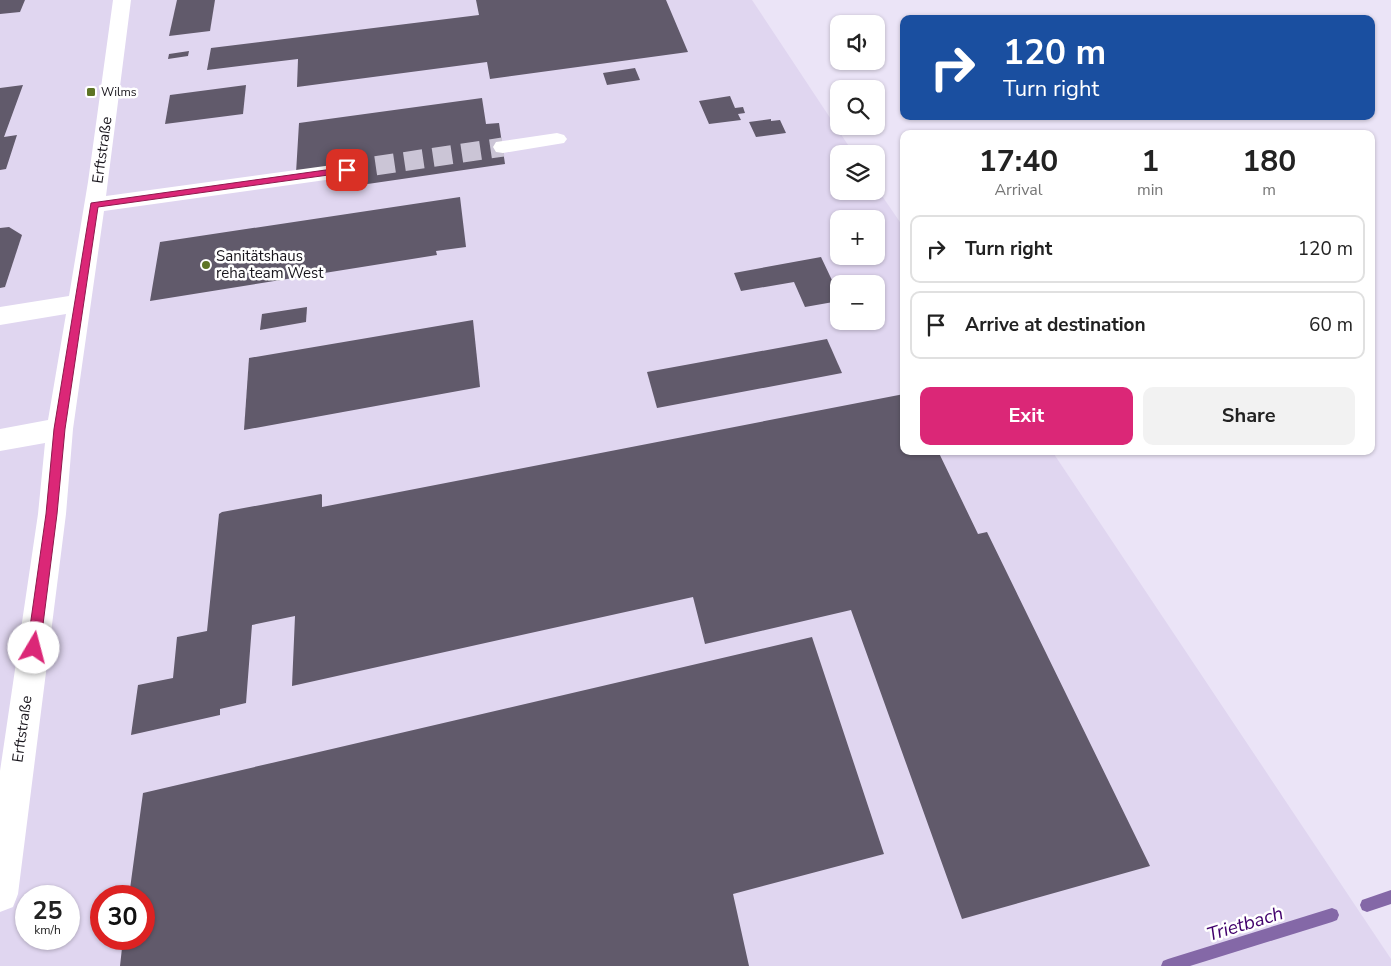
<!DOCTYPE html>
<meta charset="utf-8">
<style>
:root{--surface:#fff;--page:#f2f2f2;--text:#222;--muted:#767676;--line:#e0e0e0;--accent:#db2777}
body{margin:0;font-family:"Nunito Sans",sans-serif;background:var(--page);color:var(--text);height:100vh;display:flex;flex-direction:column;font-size:19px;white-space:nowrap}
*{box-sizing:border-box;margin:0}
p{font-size:16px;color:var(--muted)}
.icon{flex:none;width:28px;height:28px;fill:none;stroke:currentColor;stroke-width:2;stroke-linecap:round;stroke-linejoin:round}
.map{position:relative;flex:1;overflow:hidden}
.drawer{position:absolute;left:900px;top:130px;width:475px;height:325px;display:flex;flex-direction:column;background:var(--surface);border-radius:10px;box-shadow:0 1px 4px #0004}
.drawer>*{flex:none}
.top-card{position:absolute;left:900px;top:15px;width:475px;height:105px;border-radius:10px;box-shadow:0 1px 4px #0004;background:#1a4fa0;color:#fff;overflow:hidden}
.tools{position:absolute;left:830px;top:15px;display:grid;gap:10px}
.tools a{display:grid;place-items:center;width:55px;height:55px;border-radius:10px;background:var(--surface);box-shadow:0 1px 4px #0004;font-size:25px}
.speed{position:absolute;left:15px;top:885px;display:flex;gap:10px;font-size:25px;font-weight:700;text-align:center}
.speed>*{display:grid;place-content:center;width:65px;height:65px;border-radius:50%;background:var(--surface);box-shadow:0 1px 4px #0004;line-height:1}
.speed small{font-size:12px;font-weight:400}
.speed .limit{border:8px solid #d22;background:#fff;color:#111}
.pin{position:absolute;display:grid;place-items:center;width:42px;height:42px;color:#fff;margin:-21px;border-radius:10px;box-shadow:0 2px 8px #0006}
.me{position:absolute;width:55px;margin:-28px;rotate:8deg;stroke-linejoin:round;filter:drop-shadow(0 0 4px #0008)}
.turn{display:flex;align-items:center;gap:18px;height:105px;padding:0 20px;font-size:22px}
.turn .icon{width:65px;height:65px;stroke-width:2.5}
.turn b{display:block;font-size:35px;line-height:42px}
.eta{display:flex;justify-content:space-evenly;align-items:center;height:85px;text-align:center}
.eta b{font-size:30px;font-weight:700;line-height:35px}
.primary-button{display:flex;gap:10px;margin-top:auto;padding:10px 20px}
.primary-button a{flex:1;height:58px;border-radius:10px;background:var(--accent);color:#fff;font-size:20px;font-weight:700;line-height:58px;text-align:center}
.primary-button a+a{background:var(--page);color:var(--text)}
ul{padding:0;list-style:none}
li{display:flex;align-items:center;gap:15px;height:68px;margin:0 10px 8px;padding:0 10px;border:2px solid var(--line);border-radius:10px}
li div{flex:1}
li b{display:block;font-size:19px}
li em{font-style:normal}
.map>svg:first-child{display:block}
.built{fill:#e0d6f0;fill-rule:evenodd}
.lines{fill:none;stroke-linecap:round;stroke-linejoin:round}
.stream{fill:#8468a7;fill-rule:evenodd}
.building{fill:#615a6b}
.minor-tunnel{stroke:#cbc5d6;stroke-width:19;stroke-dasharray:19 10;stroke-linecap:butt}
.minor{fill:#fff;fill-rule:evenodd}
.route{fill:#db2777;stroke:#8e194d}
.poi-dot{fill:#5d7425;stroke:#fff;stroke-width:2}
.labels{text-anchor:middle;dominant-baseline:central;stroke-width:5;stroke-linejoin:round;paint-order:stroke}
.far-poi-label{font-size:12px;fill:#18151c;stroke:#fff;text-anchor:start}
.street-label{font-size:15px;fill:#18151c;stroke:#fff}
.poi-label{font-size:15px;fill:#18151c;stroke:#fff;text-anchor:start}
.near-water-label{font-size:19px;font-style:italic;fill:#41006c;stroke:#fff}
</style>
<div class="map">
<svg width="1391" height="966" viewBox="0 0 1391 966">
<rect width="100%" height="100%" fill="#ebe4f7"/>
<path class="built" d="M0,0H752L854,154H839V191H876V187L904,228V451H1052L1391,959V966H0ZM839,219H876V256H839ZM839,284H876V321H839ZM26,896H69V939H26ZM101,896H144V939H101Z"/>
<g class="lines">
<g class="stream">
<path d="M1391,890V904L1367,912L1362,910L1360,905L1362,900Z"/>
<path d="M1332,908L1337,910L1339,915L1337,920L1332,922L1190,966H1161L1163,961L1168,959Z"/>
</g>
</g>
<g class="building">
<path d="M0,0H25L20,12L0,14Z"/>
<path d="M177,0H215L210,31L169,36Z"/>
<path d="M476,0H666L688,52L490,79L487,62L297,87L298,59L207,70L211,48L479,15Z"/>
<path d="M189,51L188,56L168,59L169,54Z"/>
<path d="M635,68L640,80L607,85L603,73Z"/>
<path d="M23,85L4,137L17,135L6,169L0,170V88Z"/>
<path d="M246,85L243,114L165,124L170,95Z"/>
<path d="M730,96L735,108L743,107L745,113L738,114L741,120L709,124L699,101Z"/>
<path d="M482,98L486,124L499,123L505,164L347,187V166L296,173L299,123Z"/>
<path d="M771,119V121L780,120L786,133L756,137L749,122Z"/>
<path d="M460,197L466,247L436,251L437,255L150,301L160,242Z"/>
<path d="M9,227L22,235L5,287L0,288V228Z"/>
<path d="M821,257L839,295V301L805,307L794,282L741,291L734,273Z"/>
<path d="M307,307L306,322L260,330L262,314Z"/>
<path d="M473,320L480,387L244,430L249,358Z"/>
<path d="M827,339L842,373L657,408L647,372Z"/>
<path d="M904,394V451H938L978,534L987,532L1150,866L962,919L851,610L705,644L693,597L292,686L295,616L252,625L246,703L220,709V715L131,735L138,685L173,678L177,637L207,631L219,514L222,512L321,494L322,495V507Z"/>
<path d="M812,637L884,854L733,894L749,966H120L123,939H144V896H129L143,793Z"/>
</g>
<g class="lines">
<path class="minor-tunnel" d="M347,170L503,147"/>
<g class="minor">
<path d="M113,0H131L106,196L347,163L354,165L357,170L354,175L347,177L104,211L73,429L66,514L18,894L13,907L0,912V771L38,514L45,443L0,451V429L48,420L66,314L0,325V307L69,296L88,182Z"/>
<path d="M557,133L564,135L567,139L564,143L503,153L496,152L493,147L496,142L503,141Z"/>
</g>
</g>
<path class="route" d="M347,167L351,170L350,172L98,207L65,429L57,514L40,648L38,652L34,654L29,652L27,648L46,514L54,429L91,203Z"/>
<g class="poi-dot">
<rect x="86" y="87" width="10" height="10" rx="2.5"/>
<circle cx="206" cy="265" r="5"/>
</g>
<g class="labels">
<g class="far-poi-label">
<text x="101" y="92">Wilms</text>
</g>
<g class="street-label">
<text transform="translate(102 150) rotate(-82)">Erftstraße</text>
<text transform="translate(22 729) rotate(-82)">Erftstraße</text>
</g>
<g class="poi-label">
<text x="216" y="256">Sanitätshaus<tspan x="216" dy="17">reha team West</tspan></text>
</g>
<g class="near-water-label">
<text transform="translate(1245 924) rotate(-17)">Trietbach</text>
</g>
</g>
</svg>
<div class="tools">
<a><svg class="icon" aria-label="sound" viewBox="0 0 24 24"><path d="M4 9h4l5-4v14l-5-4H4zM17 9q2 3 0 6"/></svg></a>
<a><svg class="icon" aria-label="search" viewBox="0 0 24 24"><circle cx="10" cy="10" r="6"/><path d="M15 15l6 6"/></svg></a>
<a><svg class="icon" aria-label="layers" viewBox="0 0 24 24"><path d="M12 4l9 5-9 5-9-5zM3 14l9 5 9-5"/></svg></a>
<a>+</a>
<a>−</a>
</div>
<div class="speed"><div>25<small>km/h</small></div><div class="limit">30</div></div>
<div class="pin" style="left:347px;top:170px;background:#d93025"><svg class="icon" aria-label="arrive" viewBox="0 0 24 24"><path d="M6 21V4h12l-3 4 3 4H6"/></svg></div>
<svg class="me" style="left:34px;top:648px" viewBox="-20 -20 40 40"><circle r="19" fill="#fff"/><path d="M0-13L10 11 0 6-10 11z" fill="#db2777"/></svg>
<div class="top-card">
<div class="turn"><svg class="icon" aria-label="right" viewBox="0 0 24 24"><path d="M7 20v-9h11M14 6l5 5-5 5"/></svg><div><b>120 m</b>Turn right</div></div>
</div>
<section class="drawer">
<div class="eta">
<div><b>17:40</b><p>Arrival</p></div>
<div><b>1</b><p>min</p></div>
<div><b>180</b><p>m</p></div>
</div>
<ul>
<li><svg class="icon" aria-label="right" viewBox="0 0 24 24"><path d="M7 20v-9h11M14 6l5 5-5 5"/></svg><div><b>Turn right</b></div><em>120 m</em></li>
<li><svg class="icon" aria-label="arrive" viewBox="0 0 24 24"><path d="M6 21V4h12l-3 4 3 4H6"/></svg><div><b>Arrive at destination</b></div><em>60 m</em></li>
</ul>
<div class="primary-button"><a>Exit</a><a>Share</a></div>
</section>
</div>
